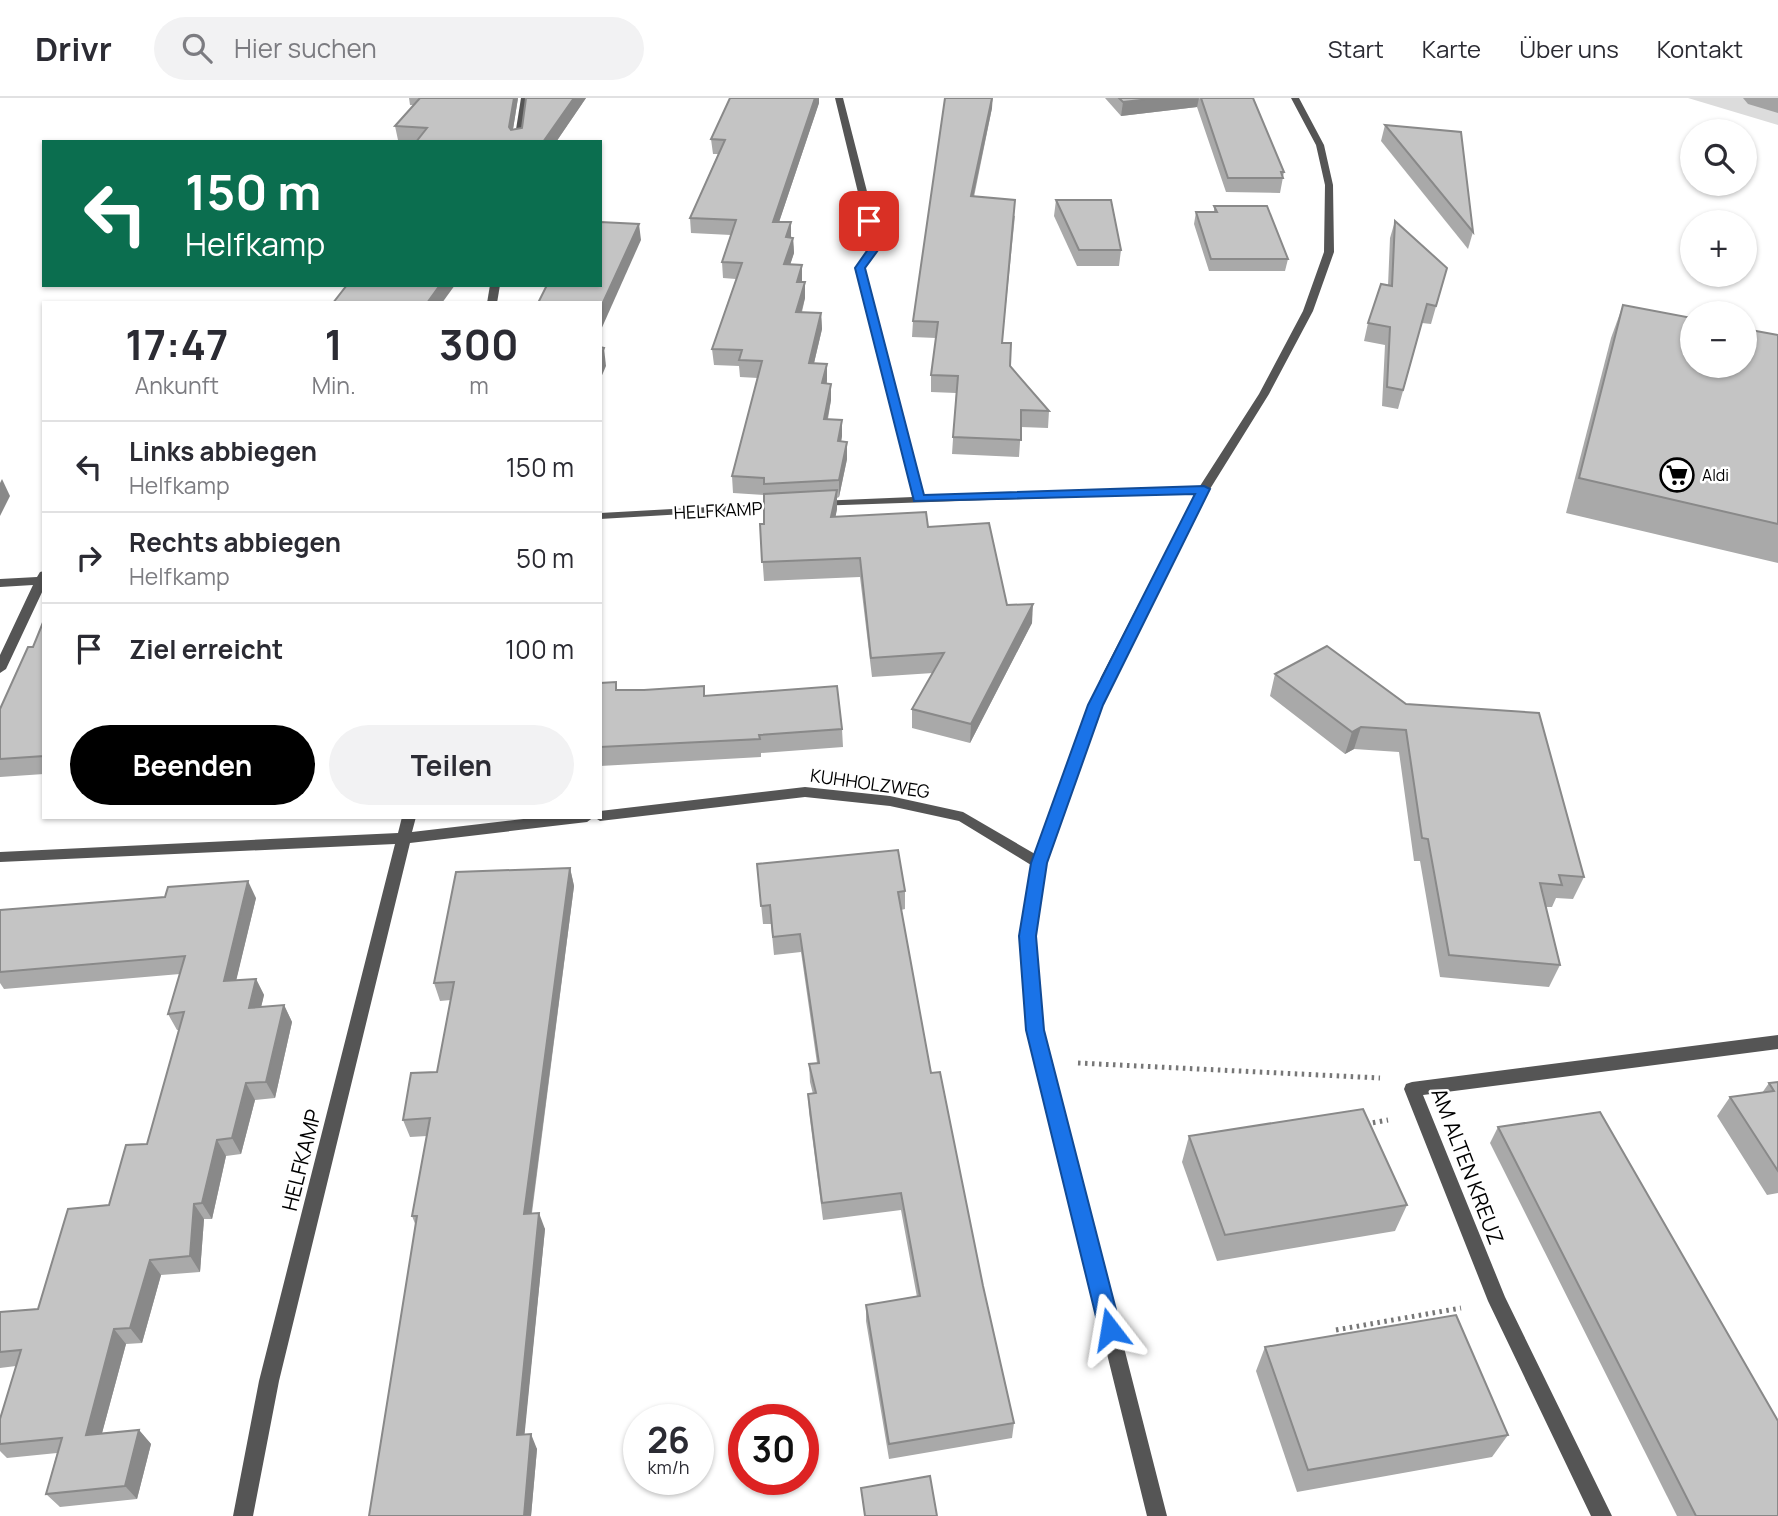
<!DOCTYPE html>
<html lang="de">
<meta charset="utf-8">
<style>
:root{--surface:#fff;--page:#f2f2f3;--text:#2b2b33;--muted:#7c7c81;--line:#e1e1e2;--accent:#000}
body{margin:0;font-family:Manrope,sans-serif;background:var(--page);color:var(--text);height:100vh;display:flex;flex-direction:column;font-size:26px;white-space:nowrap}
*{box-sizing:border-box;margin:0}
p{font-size:23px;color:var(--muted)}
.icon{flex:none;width:38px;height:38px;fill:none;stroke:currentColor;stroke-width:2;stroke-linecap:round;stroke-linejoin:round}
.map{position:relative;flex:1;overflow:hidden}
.details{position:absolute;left:42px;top:203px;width:560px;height:518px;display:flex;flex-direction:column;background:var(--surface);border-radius:0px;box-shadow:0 2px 5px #0004}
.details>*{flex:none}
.top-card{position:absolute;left:42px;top:42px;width:560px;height:147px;border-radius:0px;box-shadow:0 2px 5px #0004;background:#0b6e4f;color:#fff;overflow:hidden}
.buttons{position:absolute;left:1680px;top:21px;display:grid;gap:14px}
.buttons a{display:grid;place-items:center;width:77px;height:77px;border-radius:50%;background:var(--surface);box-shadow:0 2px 5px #0004;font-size:35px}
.speed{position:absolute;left:623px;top:1306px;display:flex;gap:14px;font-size:35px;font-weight:700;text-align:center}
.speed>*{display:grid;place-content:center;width:91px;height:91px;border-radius:50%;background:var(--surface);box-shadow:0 2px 5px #0004;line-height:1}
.speed small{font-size:18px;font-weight:400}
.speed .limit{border:10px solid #d22;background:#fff;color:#111}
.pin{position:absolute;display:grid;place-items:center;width:60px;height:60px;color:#fff;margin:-30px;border-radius:14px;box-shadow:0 4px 10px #0006}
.me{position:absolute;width:77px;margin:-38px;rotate:346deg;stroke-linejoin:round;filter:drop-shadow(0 0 5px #0008)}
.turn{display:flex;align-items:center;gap:24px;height:147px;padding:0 28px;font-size:32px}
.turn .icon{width:91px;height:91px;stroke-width:2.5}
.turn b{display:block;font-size:49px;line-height:60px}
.eta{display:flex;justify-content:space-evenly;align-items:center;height:119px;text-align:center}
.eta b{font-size:42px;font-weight:700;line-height:49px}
.cta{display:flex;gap:14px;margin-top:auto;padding:14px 28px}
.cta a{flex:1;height:80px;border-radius:42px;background:var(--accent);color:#fff;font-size:28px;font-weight:700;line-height:80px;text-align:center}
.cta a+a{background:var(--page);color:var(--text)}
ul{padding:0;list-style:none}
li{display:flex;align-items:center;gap:21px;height:91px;padding:0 28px;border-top:2px solid var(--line)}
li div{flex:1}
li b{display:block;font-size:26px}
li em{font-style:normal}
header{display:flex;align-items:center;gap:42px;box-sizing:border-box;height:98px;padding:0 35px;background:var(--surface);border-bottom:2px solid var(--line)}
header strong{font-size:33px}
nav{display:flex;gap:38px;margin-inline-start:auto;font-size:24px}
.search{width:490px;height:63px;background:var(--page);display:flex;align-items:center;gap:18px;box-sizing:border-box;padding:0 24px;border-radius:38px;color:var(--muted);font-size:26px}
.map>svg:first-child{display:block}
.green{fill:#dcdcdc}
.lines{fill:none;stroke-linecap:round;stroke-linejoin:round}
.canal{fill:#a3a3a3;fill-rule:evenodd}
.path{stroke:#777;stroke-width:5;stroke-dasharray:2.5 4.5;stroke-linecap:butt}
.minor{fill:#555;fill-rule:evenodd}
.wall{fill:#a9a9a9}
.shaded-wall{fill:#898989}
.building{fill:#c4c4c4;stroke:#898989;stroke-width:2}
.route{fill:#1a73e8;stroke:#114b97;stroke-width:2}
.labels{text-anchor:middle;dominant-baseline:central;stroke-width:5;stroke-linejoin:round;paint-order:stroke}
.far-poi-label{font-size:16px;fill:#000;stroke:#fff;text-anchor:start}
.street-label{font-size:18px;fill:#000;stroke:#fff}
.near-street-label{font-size:21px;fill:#000;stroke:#fff}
</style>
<header>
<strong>Drivr</strong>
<div class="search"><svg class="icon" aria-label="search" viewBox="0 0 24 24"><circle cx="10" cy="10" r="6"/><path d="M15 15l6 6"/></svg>Hier suchen</div>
<nav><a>Start</a><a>Karte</a><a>Über uns</a><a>Kontakt</a></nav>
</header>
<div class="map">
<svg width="1778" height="1418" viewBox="0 0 1778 1418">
<rect width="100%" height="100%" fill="#fff"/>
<path class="green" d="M1688,0H1778V27Z"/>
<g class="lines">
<path class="canal" d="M1743,0H1778V15L1748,6Z"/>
<g class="path">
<path d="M1078,965L1380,980"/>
<path d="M1366,1026L1388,1022"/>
<path d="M1336,1232L1461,1210"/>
</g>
<g class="minor">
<path d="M521,0H529L522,44H514Z"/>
<path d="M835,0H843L881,148L865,170L924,398L1200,388L1259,296L1303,213L1324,154L1325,87L1316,47L1291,0H1299L1324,47L1333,87L1334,154L1313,213L1269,296L1210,391L1113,579L1046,765L1035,838L1043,932L1167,1418H1147L1027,932L1019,838L1031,767L959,723L890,708L805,699L600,723L594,719L587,724L410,745L279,1283L253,1418H233L259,1283L395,746L0,764V754L398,735L402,719H416L412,734L541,719H600V713L805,689L890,698L963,714L1035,756L1101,579L1196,395L814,408V404L818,403L913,399L855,170L871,148Z"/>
<path d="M490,187H500L497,205H487Z"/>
<path d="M781,405L785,406V410L600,421V415Z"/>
<path d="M44,473V490L6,571L0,575V557L33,487L0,489V481L37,479L40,474Z"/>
<path d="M1778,937V951L1423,997L1505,1199L1612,1418H1591L1488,1203L1404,991L1406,986L1412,984Z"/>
</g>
</g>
<g class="wall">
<path d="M409,0H518L513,31L522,30L526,0H586L556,44L416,43L398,42L395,28L414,7H410Z"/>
<path d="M730,0H819V5L779,124L791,140H793L794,155L790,167L802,184H805V200L802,214L821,215L822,231L814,265L827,282V286H831V302L828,321L842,338L841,344H847V361L839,399L837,400V411L835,419L928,429L1007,507L1032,525L970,645L912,630V611L933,575L872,579L860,479L764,483L760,426H764V397L733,395L732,378L758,280L740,279L739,268L714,267L712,251L736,181L723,180L722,164L731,137L691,135L690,120L718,56H713L711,41Z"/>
<path d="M945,0H993L992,10L974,99L1015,118L1002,245L1010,268L1049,313L1048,330L1021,329L1019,359L952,356L956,295L931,294V277L936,240L912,239L913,223Z"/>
<path d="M1105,0H1253L1284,74L1280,95L1226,94L1197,9L1121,18Z"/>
<path d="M1385,27L1473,134L1468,151L1381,43Z"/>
<path d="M1056,102L1121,152L1119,168H1077L1054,118Z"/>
<path d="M1214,108L1288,161L1285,173H1209L1194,126L1196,114H1214Z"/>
<path d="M1395,123L1447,170L1431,226L1422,225L1398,311L1382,308L1385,247L1364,243L1368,225L1388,188L1390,140Z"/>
<path d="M1623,207L1778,237V465L1566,415L1611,240Z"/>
<path d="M44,522V676L0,679V611L33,549Z"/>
<path d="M1327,548L1584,779L1573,801L1556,800L1552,809H1546L1560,867L1549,889L1440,879L1420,763H1414L1399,654L1354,651L1345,656L1270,598L1275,576Z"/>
<path d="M600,585L617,592L705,598L842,631L843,649L761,655V659L600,668Z"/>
<path d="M757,766L905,793V811L901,812L931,975L983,1188L1014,1325L1012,1340L889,1361L866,1223V1207L917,1199L901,1112L823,1122L809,1014L808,996H813L810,984L809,966L817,965L801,854L774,857L771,826H763Z"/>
<path d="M570,770L574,788L532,1115L545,1131L524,1337L537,1351L531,1418L412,1118L427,1038L410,1039L403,1022L437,974L451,902L440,903L434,885Z"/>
<path d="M165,799L256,800L236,882L256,881L264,897L261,909L284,907L292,924L275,1000L255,1002L241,1056L226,1058L212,1121H204L200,1174L161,1177L142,1245L126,1246L102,1335L139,1332L151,1346L137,1401L60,1409L46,1396L57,1355L7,1360L0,1353V1321L16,1268L0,1270V1214L38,1211L109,1107L147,1046L179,932H177L168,916L180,876L4,891L0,885V812Z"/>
<path d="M1778,984V1095L1767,1097L1717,1018L1730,999L1762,995L1769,985Z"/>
<path d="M1498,1029L1778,1418H1677L1490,1045Z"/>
<path d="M1189,1038L1407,1107L1395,1133L1217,1163L1182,1064Z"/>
<path d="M1265,1249L1508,1337L1492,1359L1297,1394L1256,1273Z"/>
</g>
<g class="shaded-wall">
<path d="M514,0H518L511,44L509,29Z"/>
<path d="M574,0H586L556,44H543Z"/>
<path d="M815,0H819V5L774,139L773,124Z"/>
<path d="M992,0V10L970,114L971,98Z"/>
<path d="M1159,0H1199L1197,9L1121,18L1123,4Z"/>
<path d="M791,124V140L786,139Z"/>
<path d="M639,126L641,142L600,234V211Z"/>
<path d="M793,140L794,155L785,182L784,166Z"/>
<path d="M802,167V183L798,200L797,184Z"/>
<path d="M805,184V200L797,230L796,214Z"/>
<path d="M440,187H455L442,205H427Z"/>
<path d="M821,215L822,231L810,282L809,265Z"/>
<path d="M604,250L606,268L600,282V259Z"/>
<path d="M827,266V282L823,302L822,285Z"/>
<path d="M831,286V302L824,338V321Z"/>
<path d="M842,322V338L838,360V343Z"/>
<path d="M847,344V361L839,399V382Z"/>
<path d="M2,381L10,398L0,418V385Z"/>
<path d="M837,392V411L832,438L831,419Z"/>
<path d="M1033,506L1032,525L970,645L971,626Z"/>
<path d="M1361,629L1354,651L1345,656L1352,634Z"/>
<path d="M570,770L574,788L529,1133L524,1116Z"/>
<path d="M248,783L256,800L232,900L224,883Z"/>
<path d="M256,881L264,897L257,926L249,910Z"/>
<path d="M284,907L292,924L275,1000L266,984Z"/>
<path d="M246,985L255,1002L241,1056L232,1040Z"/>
<path d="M217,1042L226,1058L212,1121L202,1105Z"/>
<path d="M194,1106L204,1121L200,1174L190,1158Z"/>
<path d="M539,1115L545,1131L523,1352L517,1337Z"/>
<path d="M150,1162L161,1177L142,1245L130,1230Z"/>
<path d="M114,1231L126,1246L98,1350L86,1337Z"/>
<path d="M139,1332L151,1346L137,1401L125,1388Z"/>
<path d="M531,1336L537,1351L531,1418H524Z"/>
</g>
<g class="building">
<path d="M420,0H514L509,29L511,32L522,30L526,0H574L543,44H416L427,30L395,28Z"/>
<path d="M730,0H815L773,124H791L786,139L793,140L784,166L802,167L797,184H805L796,214L821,215L809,265L827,266L822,285L831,286L824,321L842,322L838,343L847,344L839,382L764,386V380L732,378L762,263L739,262L742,252L712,251L742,165L722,164L736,122L690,120L725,42L711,41Z"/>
<path d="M945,0H992L971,98L1015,102L1002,245H1011L1010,268L1049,313L1021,312V342L953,339L958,278L931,277L938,224L913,223Z"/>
<path d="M1119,0H1159L1123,4Z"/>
<path d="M1201,0H1253L1284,74H1281L1283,80H1228Z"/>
<path d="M1385,27L1461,34L1473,134Z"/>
<path d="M1056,102H1111L1121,152H1079Z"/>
<path d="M1214,108H1267L1288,161H1211L1196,114H1217Z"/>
<path d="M1395,123L1447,170L1436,208L1427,206L1403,292L1387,289L1390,229L1368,225L1381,186L1392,188Z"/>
<path d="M600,124L639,126L600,211V205H538L547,187H600Z"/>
<path d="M347,187H440L427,205H333Z"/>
<path d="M1623,207L1692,220V268H1745V231L1778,237V426L1579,380Z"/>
<path d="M600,249L604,250L600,259Z"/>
<path d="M837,392L831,419L926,414L928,429L989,425L1007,507L1033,506L971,626L912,611L944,555L871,560L860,460L762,464L760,426H764V396Z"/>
<path d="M44,522V658L0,661V611L28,549H33Z"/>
<path d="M1327,548L1406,606L1539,615L1584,779L1559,777L1562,787L1540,785L1560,867L1449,857L1428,741L1422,740L1406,632L1361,629L1352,634L1275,576Z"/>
<path d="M616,584V592H644L704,588V598L837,588L842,631L759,637L760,641L600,649V585Z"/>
<path d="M898,752L905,793L898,794L931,975L940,974L983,1188L1014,1325L889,1346L866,1207L920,1198L901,1095L822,1105L808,996L816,995L809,966L819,965L800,836L773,839L770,807L761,808L757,766Z"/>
<path d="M570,770L524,1116L539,1115L517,1337L531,1336L524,1418H369L417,1118H412L430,1020L403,1022L411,975L437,974L454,884L434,885L456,774Z"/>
<path d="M248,783L224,883L256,881L249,910L284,907L266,984L246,985L232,1040L217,1042L202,1105L194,1106L190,1158L150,1162L130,1230L114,1231L86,1337L139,1332L125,1388L46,1396L62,1340L0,1346V1321L21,1252L0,1254V1214L38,1211L68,1111L109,1107L126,1047L147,1046L184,914L168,916L185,858L0,874V812L165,799L168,789Z"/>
<path d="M1778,984V1073L1730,999L1774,993L1769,985Z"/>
<path d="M1363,1011L1407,1107L1225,1137L1189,1038Z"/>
<path d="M1600,1014L1778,1323V1418H1696L1498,1029Z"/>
<path d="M1456,1217L1508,1337L1308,1372L1265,1249Z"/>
<path d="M930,1378L937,1418H865L861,1390Z"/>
</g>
<path class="route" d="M869,120L874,123L881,148L865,170L924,397L1204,388L1210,391L1103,607L1047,765L1036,838L1044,932L1121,1231L1117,1238L1110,1241L1103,1238L1099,1231L1026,932L1019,838L1031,765L1088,607L1195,396L914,403L855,170L871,147L864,123Z"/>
<defs>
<symbol id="supermarket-ring" viewBox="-11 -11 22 22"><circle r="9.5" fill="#fff" stroke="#000" stroke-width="1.5"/><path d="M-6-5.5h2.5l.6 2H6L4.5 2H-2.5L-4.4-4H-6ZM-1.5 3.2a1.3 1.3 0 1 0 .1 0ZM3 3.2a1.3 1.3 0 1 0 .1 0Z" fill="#000"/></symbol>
</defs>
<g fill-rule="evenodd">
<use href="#supermarket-ring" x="1658" y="358" width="38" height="38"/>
</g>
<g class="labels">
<g class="far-poi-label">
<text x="1702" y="377">Aldi</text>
</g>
<g class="street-label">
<text transform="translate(718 412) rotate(-3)">HELFKAMP</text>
<text transform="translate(870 685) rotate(8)">KUHHOLZWEG</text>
</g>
<g class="near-street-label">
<text transform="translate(301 1062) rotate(-76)">HELFKAMP</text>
<text transform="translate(1468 1068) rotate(69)">AM ALTEN KREUZ</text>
</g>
</g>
</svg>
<div class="buttons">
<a><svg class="icon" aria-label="search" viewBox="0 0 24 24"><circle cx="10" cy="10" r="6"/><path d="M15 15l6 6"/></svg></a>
<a>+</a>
<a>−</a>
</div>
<div class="speed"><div>26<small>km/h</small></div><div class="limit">30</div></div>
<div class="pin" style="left:869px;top:123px;background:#d93025"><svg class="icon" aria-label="arrive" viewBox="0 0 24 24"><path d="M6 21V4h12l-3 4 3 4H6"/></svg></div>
<svg class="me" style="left:1110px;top:1231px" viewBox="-20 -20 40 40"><path d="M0-17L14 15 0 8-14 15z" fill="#1a73e8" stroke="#fff" stroke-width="4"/></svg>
<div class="top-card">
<div class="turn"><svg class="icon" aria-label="left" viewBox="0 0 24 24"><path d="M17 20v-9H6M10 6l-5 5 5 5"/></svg><div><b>150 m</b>Helfkamp</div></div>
</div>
<section class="details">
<div class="eta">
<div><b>17:47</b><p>Ankunft</p></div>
<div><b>1</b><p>Min.</p></div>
<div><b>300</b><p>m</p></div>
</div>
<ul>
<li><svg class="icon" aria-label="left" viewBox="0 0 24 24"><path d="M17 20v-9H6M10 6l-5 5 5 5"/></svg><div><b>Links abbiegen</b><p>Helfkamp</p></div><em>150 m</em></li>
<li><svg class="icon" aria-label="right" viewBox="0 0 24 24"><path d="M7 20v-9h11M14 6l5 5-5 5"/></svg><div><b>Rechts abbiegen</b><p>Helfkamp</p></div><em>50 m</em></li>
<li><svg class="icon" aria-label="arrive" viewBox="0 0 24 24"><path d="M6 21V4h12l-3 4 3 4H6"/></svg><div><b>Ziel erreicht</b></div><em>100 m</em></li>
</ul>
<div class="cta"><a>Beenden</a><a>Teilen</a></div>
</section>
</div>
